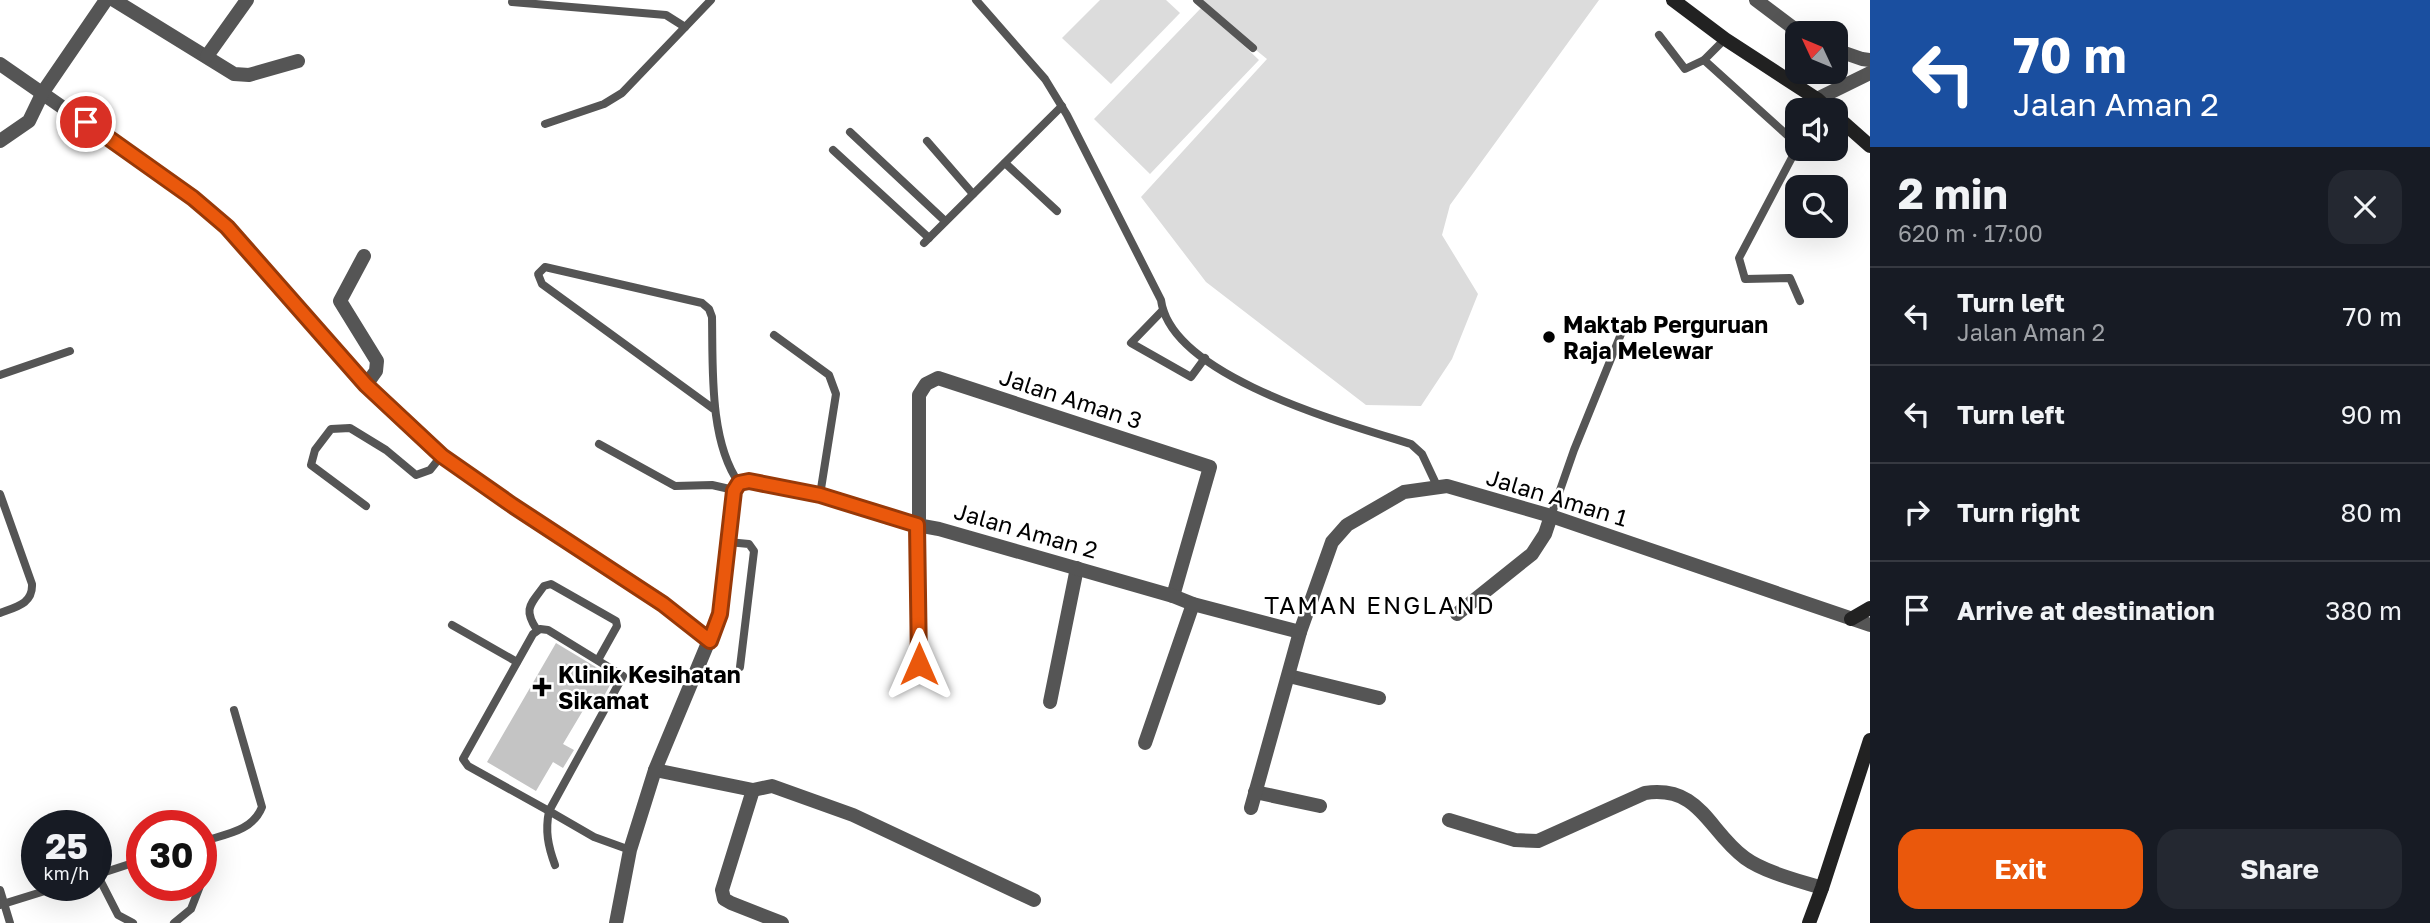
<!DOCTYPE html>
<meta charset="utf-8">
<style>
:root{--surface:#171b24;--page:#242831;--text:#f1f3f6;--muted:#9ea1a6;--line:#363941;--accent:#ea580c}
body{margin:0;font-family:"Golos Text",sans-serif;background:var(--page);color:var(--text);height:100vh;display:flex;flex-direction:column;font-size:26px;white-space:nowrap}
*{box-sizing:border-box;margin:0}
p{font-size:23px;color:var(--muted)}
.icon{flex:none;width:38px;height:38px;fill:none;stroke:currentColor;stroke-width:2;stroke-linecap:round;stroke-linejoin:round}
.map{position:relative;flex:1;overflow:hidden}
.panel{display:flex;flex-direction:column;background:var(--surface);width:560px}
.panel>*{flex:none}
.top-card{background:#1a4fa0;color:#fff;overflow:hidden}
.needle{width:46px;rotate:314deg}
.tools{position:absolute;left:1785px;top:21px;display:grid;gap:14px}
.tools a{display:grid;place-items:center;width:63px;height:63px;border-radius:14px;background:var(--surface);box-shadow:0 7px 28px #0002;font-size:35px}
.speed{position:absolute;left:21px;top:810px;display:flex;gap:14px;font-size:35px;font-weight:700;text-align:center}
.speed>*{display:grid;place-content:center;width:91px;height:91px;border-radius:50%;background:var(--surface);box-shadow:0 7px 28px #0002;line-height:1}
.speed small{font-size:18px;font-weight:400}
.speed .limit{border:10px solid #d22;background:#fff;color:#111}
.pin{position:absolute;display:grid;place-items:center;width:60px;height:60px;color:#fff;margin:-30px;border:4px solid #fff;border-radius:50%;box-shadow:0 2px 7px #0007}
.me{position:absolute;width:77px;margin:-38px;rotate:0deg;stroke-linejoin:round;filter:drop-shadow(0 0 5px #0008)}
.turn{display:flex;align-items:center;gap:24px;height:147px;padding:0 28px;font-size:32px}
.turn .icon{width:91px;height:91px;stroke-width:2.5}
.turn b{display:block;font-size:49px;line-height:60px}
.round{display:grid;place-items:center;flex:none;width:74px;height:74px;border-radius:21px;background:var(--page)}
.summary{display:flex;align-items:center;justify-content:space-between;height:119px;padding:0 28px}
h1{font-size:42px;font-weight:700;line-height:52px}
.cta{display:flex;gap:14px;margin-top:auto;padding:14px 28px}
.cta a{flex:1;height:80px;border-radius:21px;background:var(--accent);color:#fff;font-size:28px;font-weight:700;line-height:80px;text-align:center}
.cta a+a{background:var(--page);color:var(--text)}
ul{padding:0;list-style:none}
li{display:flex;align-items:center;gap:21px;height:98px;padding:0 28px;border-top:2px solid var(--line)}
li div{flex:1}
li b{display:block;font-size:26px}
li em{font-style:normal}
main{display:flex;flex:1;min-height:0}
.map>svg:first-child{display:block}
.green{fill:#dcdcdc}
.building{fill:#c4c4c4}
.lines{fill:none;stroke-linecap:round;stroke-linejoin:round}
.service{stroke:#555;stroke-width:8}
.minor{stroke:#555;stroke-width:14}
.secondary{stroke:#222;stroke-width:14}
.route-casing{stroke:#983908;stroke-width:18}
.route{stroke:#ea580c;stroke-width:12}
.poi-dot{fill:#000;stroke:#fff;stroke-width:2.5}
.labels{text-anchor:middle;dominant-baseline:central;stroke-width:5;stroke-linejoin:round;paint-order:stroke}
.poi-label{font-size:23px;font-weight:bold;fill:#000;stroke:#fff;text-anchor:start}
.street-label{font-size:23px;fill:#000;stroke:#fff}
.neighbourhood-label{font-size:24px;letter-spacing:2px;fill:#000;stroke:#fff}
</style>
<main>
<div class="map">
<svg width="1870" height="923" viewBox="0 0 1870 923">
<rect width="100%" height="100%" fill="#fff"/>
<g class="green">
<path d="M1100,0H1166L1180,13L1111,84L1062,38Z"/>
<path d="M1194,0H1599L1450,205L1442,235L1478,294L1452,359L1421,406L1366,405L1206,282L1141,197L1267,59L1204,8L1259,60L1150,174L1094,119L1202,7Z"/>
</g>
<path class="building" d="M556,643L614,678L600,703L591,697L563,744L574,750L563,768L553,762L536,791L487,762Z"/>
<g class="lines">
<g class="service">
<path d="M976,0L1045,79L1067,115L1161,300C1171,377 1347,424 1411,444L1422,454L1438,488"/>
<path d="M1197,0L1253,48"/>
<path d="M512,2L666,15L685,27"/>
<path d="M1659,35L1685,69L1704,60"/>
<path d="M1725,39L1704,60L1797,144"/>
<path d="M545,124L604,104L622,93L711,0"/>
<path d="M850,132L945,221"/>
<path d="M927,141L973,194"/>
<path d="M1797,148L1739,258L1745,279L1790,278L1800,301"/>
<path d="M833,150L929,238"/>
<path d="M1005,163L1057,211"/>
<path d="M924,243L1062,106"/>
<path d="M1163,310L1131,343L1191,377L1205,358"/>
<path d="M774,335L829,375L836,394L820,495"/>
<path d="M0,375L70,351"/>
<path d="M715,410L542,284L538,274L545,267L702,303L709,309L712,317C713,367 709,441 739,483"/>
<path d="M599,444L675,486L712,485L734,490"/>
<path d="M0,494L32,584C33,604 16,607 0,613"/>
<path d="M366,506L311,465L315,450L331,429L350,428L386,450L416,475L430,470L442,455"/>
<path d="M1551,516L1574,450L1621,334"/>
<path d="M728,542L749,544L754,551L740,667"/>
<path d="M452,625L517,662"/>
<path d="M540,629L548,630L623,676L549,811L468,766L463,759L533,634Z"/>
<path d="M537,630C523,609 530,605 544,586L551,584L616,621L617,626L598,660"/>
<path d="M201,842C225,834 252,832 262,807L234,710"/>
<path d="M555,865C548,846 545,831 549,811L594,837L630,850"/>
<path d="M97,874L118,915L133,923"/>
<path d="M96,875L142,860"/>
<path d="M0,890L10,923"/>
<path d="M0,905L61,886"/>
<path d="M174,923L191,909L200,886"/>
</g>
<g class="minor">
<path d="M114,0L234,74L249,75L298,61"/>
<path d="M1756,0L1800,33"/>
<path d="M1836,50L1862,59L1870,60"/>
<path d="M207,56L247,0"/>
<path d="M0,64L193,198L227,227L366,385L442,455L512,504L663,604L710,641"/>
<path d="M1817,99L1870,73"/>
<path d="M0,141L29,121L43,92L106,0"/>
<path d="M364,256L340,301L377,361L376,371L366,385"/>
<path d="M1457,614L1532,554L1545,534L1551,516"/>
<path d="M919,664V395L926,384L938,378L1210,467L1173,596"/>
<path d="M1289,676L1379,698"/>
<path d="M1050,702L1077,568"/>
<path d="M1145,743L1193,604"/>
<path d="M655,770L753,790L772,786L853,815L1034,900"/>
<path d="M753,790L722,890L724,899L731,903L782,923"/>
<path d="M1255,792L1320,806"/>
<path d="M1251,808L1300,632L1332,542L1347,525L1404,492L1447,486L1551,516L1870,625"/>
<path d="M1449,820L1515,840L1538,841L1645,793C1701,785 1708,831 1745,858C1764,872 1800,881 1822,888"/>
<path d="M616,923L630,850L655,770L720,614L734,490L739,483L749,481L820,495L917,525L939,529L1173,596L1193,604L1300,632"/>
</g>
<g class="secondary">
<path d="M1673,0L1725,39L1817,99L1829,110"/>
<path d="M1836,116L1870,146"/>
<path d="M1851,619L1870,608"/>
<path d="M1809,923L1822,888L1870,740"/>
</g>
</g>
<g class="lines">
<defs>
<path id="route" d="M86,122L193,198L227,227L366,385L442,456L512,505L663,604L710,641L720,614L734,491L739,483L749,481L820,495L917,525L919,664"/>
</defs>
<use href="#route" class="route-casing"/>
<use href="#route" class="route"/>
</g>
<g class="poi-dot">
<circle cx="1549" cy="337" r="7"/>
<path d="M538.5 676.5h7v7h7v7h-7v7h-7v-7h-7v-7h7z"/>
</g>
<g class="labels">
<g class="poi-label">
<text x="1563" y="324">Maktab Perguruan<tspan x="1563" dy="26">Raja Melewar</tspan></text>
<text x="558" y="674">Klinik Kesihatan<tspan x="558" dy="26">Sikamat</tspan></text>
</g>
<g class="street-label">
<text transform="translate(1071 398) rotate(18)">Jalan Aman 3</text>
<text transform="translate(1557 497) rotate(17)">Jalan Aman 1</text>
<text transform="translate(1026 530) rotate(16)">Jalan Aman 2</text>
</g>
<g class="neighbourhood-label">
<text x="1380" y="604">TAMAN ENGLAND</text>
</g>
</g>
</svg>
<div class="tools">
<a><svg class="needle" viewBox="-14 -14 28 28"><path d="M0-13l5 13h-10z" fill="#e53935"/><path d="M0 13l5-13h-10z" fill="#9ea1a6"/></svg></a>
<a><svg class="icon" aria-label="sound" viewBox="0 0 24 24"><path d="M4 9h4l5-4v14l-5-4H4zM17 9q2 3 0 6"/></svg></a>
<a><svg class="icon" aria-label="search" viewBox="0 0 24 24"><circle cx="10" cy="10" r="6"/><path d="M15 15l6 6"/></svg></a>
</div>
<div class="speed"><div>25<small>km/h</small></div><div class="limit">30</div></div>
<div class="pin" style="left:86px;top:122px;background:#d93025"><svg class="icon" aria-label="arrive" viewBox="0 0 24 24"><path d="M6 21V4h12l-3 4 3 4H6"/></svg></div>
<svg class="me" style="left:919px;top:664px" viewBox="-20 -20 40 40"><path d="M0-17L14 15 0 8-14 15z" fill="#ea580c" stroke="#fff" stroke-width="4"/></svg>
</div>
<section class="panel">
<div class="top-card">
<div class="turn"><svg class="icon" aria-label="left" viewBox="0 0 24 24"><path d="M17 20v-9H6M10 6l-5 5 5 5"/></svg><div><b>70 m</b>Jalan Aman 2</div></div>
</div>
<div class="summary"><div><h1>2 min</h1><p>620 m · 17:00</p></div><a class="round"><svg class="icon" aria-label="close" viewBox="0 0 24 24"><path d="M6 6l12 12M18 6L6 18"/></svg></a></div>
<ul>
<li><svg class="icon" aria-label="left" viewBox="0 0 24 24"><path d="M17 20v-9H6M10 6l-5 5 5 5"/></svg><div><b>Turn left</b><p>Jalan Aman 2</p></div><em>70 m</em></li>
<li><svg class="icon" aria-label="left" viewBox="0 0 24 24"><path d="M17 20v-9H6M10 6l-5 5 5 5"/></svg><div><b>Turn left</b></div><em>90 m</em></li>
<li><svg class="icon" aria-label="right" viewBox="0 0 24 24"><path d="M7 20v-9h11M14 6l5 5-5 5"/></svg><div><b>Turn right</b></div><em>80 m</em></li>
<li><svg class="icon" aria-label="arrive" viewBox="0 0 24 24"><path d="M6 21V4h12l-3 4 3 4H6"/></svg><div><b>Arrive at destination</b></div><em>380 m</em></li>
</ul>
<div class="cta"><a>Exit</a><a>Share</a></div>
</section>
</main>
